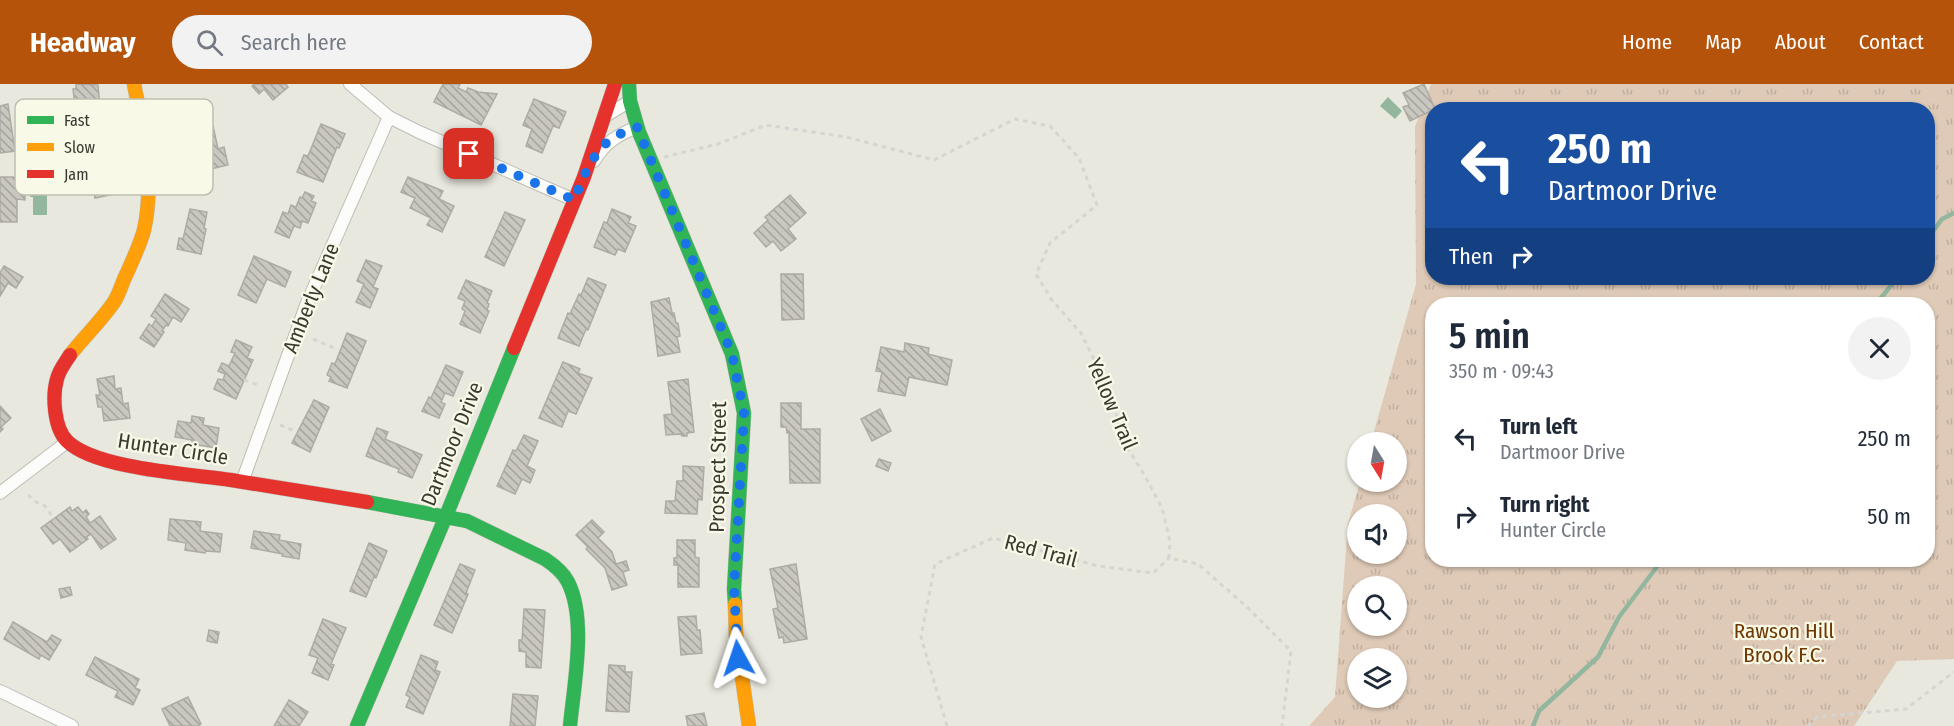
<!DOCTYPE html>
<meta charset="utf-8">
<style>
:root{--surface:#fff;--page:#f2f2f3;--text:#1f2937;--muted:#747a83;--accent:#b45309}
body{margin:0;font-family:"Fira Sans Condensed",sans-serif;background:var(--page);color:var(--text);height:100vh;display:flex;flex-direction:column;font-size:22px;white-space:nowrap}
*{box-sizing:border-box;margin:0}
p{font-size:20px;color:var(--muted)}
.icon{flex:none;width:33px;height:33px;fill:none;stroke:currentColor;stroke-width:2;stroke-linecap:round;stroke-linejoin:round}
.map{position:relative;flex:1;overflow:hidden}
.panel{position:absolute;left:1425px;top:213px;width:510px;height:270px;display:flex;flex-direction:column;background:var(--surface);border-radius:24px;box-shadow:0 2px 4px #0004}
.panel>*{flex:none}
.top-card{position:absolute;left:1425px;top:18px;width:510px;height:183px;border-radius:24px;box-shadow:0 2px 4px #0004;background:#1a4fa0;color:#fff;overflow:hidden}
.needle{width:39px;rotate:169deg}
.fabs{position:absolute;left:1347px;top:348px;display:grid;gap:12px}
.fabs a{display:grid;place-items:center;width:60px;height:60px;border-radius:50%;background:var(--surface);box-shadow:0 2px 4px #0004;font-size:30px}
.pin{position:absolute;display:grid;place-items:center;width:51px;height:51px;color:#fff;margin:-26px;border-radius:12px;box-shadow:0 3px 9px #0006}
.me{position:absolute;width:66px;margin:-33px;rotate:355deg;stroke-linejoin:round;filter:drop-shadow(0 0 4px #0008)}
.turn{display:flex;align-items:center;gap:21px;height:126px;padding:0 24px;font-size:27px}
.turn .icon{width:78px;height:78px;stroke-width:2.5}
.turn b{display:block;font-size:42px;line-height:51px}
.then{display:flex;align-items:center;height:57px;padding:0 24px;background:#0003;gap:12px;font-size:22px}
.round{display:grid;place-items:center;flex:none;width:63px;height:63px;border-radius:32px;background:var(--page)}
.overview{display:flex;align-items:center;justify-content:space-between;height:102px;padding:0 24px}
h1{font-size:36px;font-weight:600;line-height:45px}
ul{padding:0;list-style:none}
li{display:flex;align-items:center;gap:18px;height:78px;padding:0 24px}
li div{flex:1}
li b{display:block;font-size:22px}
li em{font-style:normal}
header{display:flex;align-items:center;gap:36px;box-sizing:border-box;height:84px;padding:0 30px;background:var(--accent);color:#fff}
header strong{font-size:28px}
nav{display:flex;gap:33px;margin-inline-start:auto;font-size:21px}
.search{width:420px;height:54px;background:var(--page);display:flex;align-items:center;gap:15px;box-sizing:border-box;padding:0 21px;border-radius:33px;color:var(--muted);font-size:22px}
.map>svg:first-child{display:block}
.park{fill:url(#park-tufts);fill-rule:evenodd}
.water{fill:#93b69e}
.lines{fill:none;stroke-linecap:round;stroke-linejoin:round}
.stream{stroke:#93b69e;stroke-width:4.5}
.building{fill:url(#building-back-hatch);stroke:#adaba3;stroke-width:1.5}
.street-casing{stroke:#bebeb6;stroke-width:14}
.fast-casing{stroke:#bebeb6;stroke-width:15}
.slow-casing{stroke:#bebeb6;stroke-width:15}
.jam-casing{stroke:#bebeb6;stroke-width:15}
.path{stroke:#d5d5d2;stroke-width:3;stroke-dasharray:4.5 4.5;stroke-linecap:butt}
.street{stroke:#fcfcfa;stroke-width:12}
.fast{stroke:#30b455;stroke-width:14}
.slow{stroke:#ff9f0a;stroke-width:14}
.jam{stroke:#e5322d;stroke-width:14}
.route{stroke:#1a73e8;stroke-width:10;stroke-dasharray:0 18}
.labels{text-anchor:middle;dominant-baseline:central;stroke-width:4.5;stroke-linejoin:round;paint-order:stroke}
.street-label{font-size:21px;fill:#393932;stroke:#f9f9e7}
.park-label{font-size:21px;fill:#6f3701;stroke:#f9f9e7}
.key{fill:#f9f9e7;stroke:#bfbfb1;stroke-width:1.5}
.key-label{font-size:16px;fill:#393932}
</style>
<header>
<strong>Headway</strong>
<div class="search"><svg class="icon" aria-label="search" viewBox="0 0 24 24"><circle cx="10" cy="10" r="6"/><path d="M15 15l6 6"/></svg>Search here</div>
<nav><a>Home</a><a>Map</a><a>About</a><a>Contact</a></nav>
</header>
<div class="map">
<svg width="1954" height="642" viewBox="0 0 1954 642">
<defs>
<pattern id="park-tufts" width="24" height="20" patternUnits="userSpaceOnUse" patternTransform="scale(1.5)"><rect width="24" height="20" fill="#dfcab7"/><path d="M3 7l-1-3M5 7V3M7 7l1-3M15 17l-1-3M17 17v-4M19 17l1-3" fill="none" stroke="#c0ae9e"/></pattern>
<pattern id="building-back-hatch" width="6" height="6" patternUnits="userSpaceOnUse" patternTransform="scale(1.5)"><rect width="6" height="6" fill="#c9c7bf"/><path d="M-1 5l2 2M0 0l6 6M5-1l2 2" fill="none" stroke="#a4a39c"/></pattern>
</defs>
<rect width="100%" height="100%" fill="#e8e8de"/>
<path class="park" d="M1431,0H1954V575L1897,577L1854,642H1309L1335,613L1348,439L1360,398H1396V358H1371L1416,200L1415,43ZM1432,26H1928V194H1432ZM1432,220H1928V476H1432ZM1358,430H1396V470H1358ZM1358,502H1396V542H1358ZM1358,574H1396V614H1358Z"/>
<g class="water">
<path d="M1388,13L1402,27L1395,35L1380,22Z"/>
<path d="M33,105H47V131H33V113H30V106Z"/>
</g>
<g class="lines">
<g class="stream">
<path d="M1928,154L1942,135L1954,129"/>
<path d="M1876,220L1897,194"/>
<path d="M1533,642L1539,627L1598,573L1619,533L1659,480L1661,476"/>
</g>
</g>
<g class="building">
<path d="M76,0L98,1L100,25H97L99,36L77,39L73,5H76Z"/>
<path d="M254,0H286L288,3L273,16L264,5L259,10L252,2Z"/>
<path d="M443,0H460L458,4L466,8L468,4L478,8L497,10L481,41L434,18Z"/>
<path d="M1424,0L1435,25L1410,37L1403,23L1409,21L1403,9Z"/>
<path d="M534,15L566,28L559,44L553,42L542,69L526,62L532,45L523,41Z"/>
<path d="M8,20L15,67L0,69V22Z"/>
<path d="M205,28L208,43L213,42L218,65L224,63L228,81L193,89L185,51H181L177,34Z"/>
<path d="M321,40L345,50L339,64L337,63L323,98L297,88L304,71L308,72Z"/>
<path d="M104,70L106,83H109L115,110L95,114L92,100L84,102L81,89L89,88L86,74Z"/>
<path d="M0,93H18V107H25V116L17,115V138H0Z"/>
<path d="M408,93L443,107L439,115L454,122L442,148L427,141L431,134L410,124L415,114L401,108Z"/>
<path d="M305,108L314,112L311,117L316,119L308,139L302,137L300,144L294,142L289,154L275,148L283,128L288,130L291,121L296,123L300,113L302,114Z"/>
<path d="M790,111L806,129L788,145L796,155L781,167L773,157L766,163L754,149L768,136L765,133Z"/>
<path d="M190,125L207,128L204,144L206,145L201,170L177,165L179,154L183,155Z"/>
<path d="M612,125L631,133L628,139L636,142L625,168L618,165L615,171L594,163L604,138L607,139Z"/>
<path d="M505,128L525,136L504,182L485,173Z"/>
<path d="M254,172L291,188L285,203L267,195L256,219L238,211Z"/>
<path d="M366,176L382,182L373,203L378,205L370,224L356,218L364,200L357,197Z"/>
<path d="M4,182L23,193L16,204L8,199L0,212V189Z"/>
<path d="M781,190H803L804,235L782,236Z"/>
<path d="M588,194L606,201L588,246L586,245L579,262L558,254L568,229L570,230L579,210L581,211Z"/>
<path d="M466,196L492,207L487,219L489,220L487,226L489,227L480,249L460,240L465,227L462,225L465,217L458,214Z"/>
<path d="M165,210L189,225L181,238L173,233L168,242L166,241L162,247L164,248L154,263L140,254L149,240L152,242L156,235L151,232Z"/>
<path d="M669,214L672,229H674L676,239H678L680,252L677,253L680,268L658,272L651,218Z"/>
<path d="M347,249L366,257L347,304L329,297L331,293L327,291L332,279L335,280Z"/>
<path d="M236,256L252,263L247,274L253,276L236,315L214,305L218,295L223,296L225,290L218,287L222,279L229,282L235,269L231,268Z"/>
<path d="M905,259L929,264L928,270L952,276L947,301L909,293L905,312L878,307L882,288L876,287L881,263L904,268Z"/>
<path d="M563,278L580,285L578,289L592,294L576,330L568,327L562,343L539,334Z"/>
<path d="M446,281L463,288L453,312L445,309L441,318L445,320L439,334L422,327L429,313L431,314Z"/>
<path d="M114,292L115,305L121,304L123,320L128,319L130,334L104,337L102,323H98L96,311H100L97,295Z"/>
<path d="M688,295L694,348L687,349V352H682L681,350L666,351L664,331L672,330L668,298Z"/>
<path d="M314,316L329,323L310,368L292,359Z"/>
<path d="M781,319H801V345H820V399H790L789,349H787L786,343H781Z"/>
<path d="M0,322L11,334L1,343L3,345L0,348Z"/>
<path d="M880,325L891,347L872,357L861,335Z"/>
<path d="M192,332L204,334L203,341L219,344L216,364L192,360V356L175,353L178,337L191,339Z"/>
<path d="M377,344L388,348L385,355L422,371L412,394L398,388L399,385L366,372Z"/>
<path d="M524,351L538,357L527,382L535,386L530,399L522,395L515,410L497,402L513,366L516,367Z"/>
<path d="M879,375L891,379L888,387L876,382Z"/>
<path d="M683,382L704,383L702,416L698,415L697,430L665,429L666,417H675L677,397H683Z"/>
<path d="M70,423L72,427L78,423L83,429L86,426L89,430L86,433L90,439L100,432L116,455L101,465L91,450L86,453L88,455L70,468L60,455L53,460L41,444Z"/>
<path d="M170,435L201,438L200,447L222,450L220,468L206,467L205,469L185,466L186,459L168,456Z"/>
<path d="M592,436L604,448L598,454L612,468L616,480L626,477L629,486L623,488L627,501L612,506L605,484L586,465L588,463L576,451Z"/>
<path d="M254,447L280,451L279,456L301,460L299,475L282,472L283,470L251,464Z"/>
<path d="M677,456H695V473L699,474V503H678V481H674V474H677Z"/>
<path d="M369,459L387,467L376,494L374,493L366,513L350,507Z"/>
<path d="M460,480L475,486L466,509L468,510L452,549L434,541Z"/>
<path d="M796,480L807,555L784,559L783,553L779,554L773,525L778,524L770,485Z"/>
<path d="M70,503L72,511L61,514L59,505Z"/>
<path d="M524,525L545,526L541,584L526,583V568L519,567V556H522Z"/>
<path d="M696,532L697,546H700L702,569L681,571L678,533Z"/>
<path d="M323,535L346,544L331,580L334,581L328,596L312,589L318,574L309,571Z"/>
<path d="M13,538L47,558L52,551L61,556L49,576L41,571L39,575L4,555Z"/>
<path d="M209,546L219,548L217,559L207,557Z"/>
<path d="M421,571L438,578L435,586L440,588L423,630L406,623L410,613L406,611Z"/>
<path d="M95,573L139,595L135,604L140,606L133,621L115,613L118,607L86,591Z"/>
<path d="M609,581L625,582V588H632L629,628L606,627Z"/>
<path d="M513,610L538,612L535,642H510Z"/>
<path d="M188,613L201,640L198,642H170L162,625Z"/>
<path d="M289,616L308,628L299,642H274Z"/>
<path d="M704,629L707,642H688L686,632Z"/>
</g>
<g class="lines">
<defs>
<g id="street">
<path d="M350,0L389,33L419,48L574,116"/>
<path d="M604,33L630,17"/>
<path d="M594,77C605,58 618,51 637,43"/>
<path d="M242,398L307,219L389,33"/>
<path d="M0,409L67,358"/>
<path d="M0,607L72,642"/>
</g>
<g id="fast">
<path d="M629,0L630,17L639,48L732,270L744,329L734,505L735,520"/>
<path d="M367,418L467,437L545,475C554,481 563,488 568,498C587,536 574,600 570,642"/>
<path d="M357,642L446,432L514,264"/>
</g>
<g id="slow">
<path d="M70,271C84,253 101,237 114,218C120,209 122,198 127,189C133,175 140,161 144,146C155,98 143,47 134,0"/>
<path d="M735,520L736,551L749,642"/>
</g>
<g id="jam">
<path d="M514,264L584,93L615,0"/>
<path d="M70,271C65,279 59,286 57,295C52,312 54,344 67,357C95,385 191,390 231,396C276,403 322,411 367,418"/>
</g>
</defs>
<use href="#street" class="street-casing"/>
<use href="#fast" class="fast-casing"/>
<use href="#slow" class="slow-casing"/>
<use href="#jam" class="jam-casing"/>
<g class="path">
<path d="M664,73L718,60L766,41L846,53L934,76L1015,35L1050,42L1079,74L1097,121L1050,159L1036,190L1051,215L1081,249L1112,312L1122,355L1145,392L1162,424L1170,457L1169,474L1198,480L1247,523L1291,567L1282,642"/>
<path d="M313,255L336,265"/>
<path d="M244,296L261,302"/>
<path d="M280,341L297,348"/>
<path d="M28,411L36,418L45,422L54,435"/>
<path d="M947,642L921,553L935,480L993,454L1098,482L1153,489L1169,474"/>
<path d="M1808,642L1817,633L1906,625L1954,588"/>
</g>
<use href="#street" class="street"/>
<use href="#fast" class="fast"/>
<use href="#slow" class="slow"/>
<use href="#jam" class="jam"/>
</g>
<g class="lines">
<path class="route" d="M469,70L574,116C582,96 592,69 611,55C619,50 629,46 637,43L732,270L744,329L734,505L738,574"/>
</g>
<g class="labels">
<g class="street-label">
<text transform="translate(311 214) rotate(-68)">Amberly Lane</text>
<text transform="translate(1112 320) rotate(67)">Yellow Trail</text>
<text transform="translate(452 360) rotate(-68)">Dartmoor Drive</text>
<text transform="translate(173 365) rotate(9)">Hunter Circle</text>
<text transform="translate(718 383) rotate(-89)">Prospect Street</text>
<text transform="translate(1041 467) rotate(15)">Red Trail</text>
</g>
<g class="park-label">
<text x="1784" y="547">Rawson Hill<tspan x="1784" dy="24">Brook F.C.</tspan></text>
</g>
</g>
<rect x="15" y="15" width="198" height="96" rx="9" class="key"/>
<rect x="27" y="32" width="27" height="8" fill="#30b455"/>
<rect x="27" y="59" width="27" height="8" fill="#ff9f0a"/>
<rect x="27" y="86" width="27" height="8" fill="#e5322d"/>
<g class="key-label">
<text x="64" y="42">Fast</text>
<text x="64" y="69">Slow</text>
<text x="64" y="96">Jam</text>
</g>
</svg>
<div class="fabs">
<a><svg class="needle" viewBox="-14 -14 28 28"><path d="M0-13l5 13h-10z" fill="#e53935"/><path d="M0 13l5-13h-10z" fill="#747a83"/></svg></a>
<a><svg class="icon" aria-label="sound" viewBox="0 0 24 24"><path d="M4 9h4l5-4v14l-5-4H4zM17 9q2 3 0 6"/></svg></a>
<a><svg class="icon" aria-label="search" viewBox="0 0 24 24"><circle cx="10" cy="10" r="6"/><path d="M15 15l6 6"/></svg></a>
<a><svg class="icon" aria-label="layers" viewBox="0 0 24 24"><path d="M12 4l9 5-9 5-9-5zM3 14l9 5 9-5"/></svg></a>
</div>
<div class="pin" style="left:469px;top:70px;background:#d93025"><svg class="icon" aria-label="arrive" viewBox="0 0 24 24"><path d="M6 21V4h12l-3 4 3 4H6"/></svg></div>
<svg class="me" style="left:738px;top:574px" viewBox="-20 -20 40 40"><path d="M0-17L14 15 0 8-14 15z" fill="#1a73e8" stroke="#fff" stroke-width="4"/></svg>
<div class="top-card">
<div class="turn"><svg class="icon" aria-label="left" viewBox="0 0 24 24"><path d="M17 20v-9H6M10 6l-5 5 5 5"/></svg><div><b>250 m</b>Dartmoor Drive</div></div>
<div class="then">Then<svg class="icon" aria-label="right" viewBox="0 0 24 24"><path d="M7 20v-9h11M14 6l5 5-5 5"/></svg></div>
</div>
<section class="panel">
<div class="overview"><div><h1>5 min</h1><p>350 m · 09:43</p></div><a class="round"><svg class="icon" aria-label="close" viewBox="0 0 24 24"><path d="M6 6l12 12M18 6L6 18"/></svg></a></div>
<ul>
<li><svg class="icon" aria-label="left" viewBox="0 0 24 24"><path d="M17 20v-9H6M10 6l-5 5 5 5"/></svg><div><b>Turn left</b><p>Dartmoor Drive</p></div><em>250 m</em></li>
<li><svg class="icon" aria-label="right" viewBox="0 0 24 24"><path d="M7 20v-9h11M14 6l5 5-5 5"/></svg><div><b>Turn right</b><p>Hunter Circle</p></div><em>50 m</em></li>
</ul>
</section>
</div>
